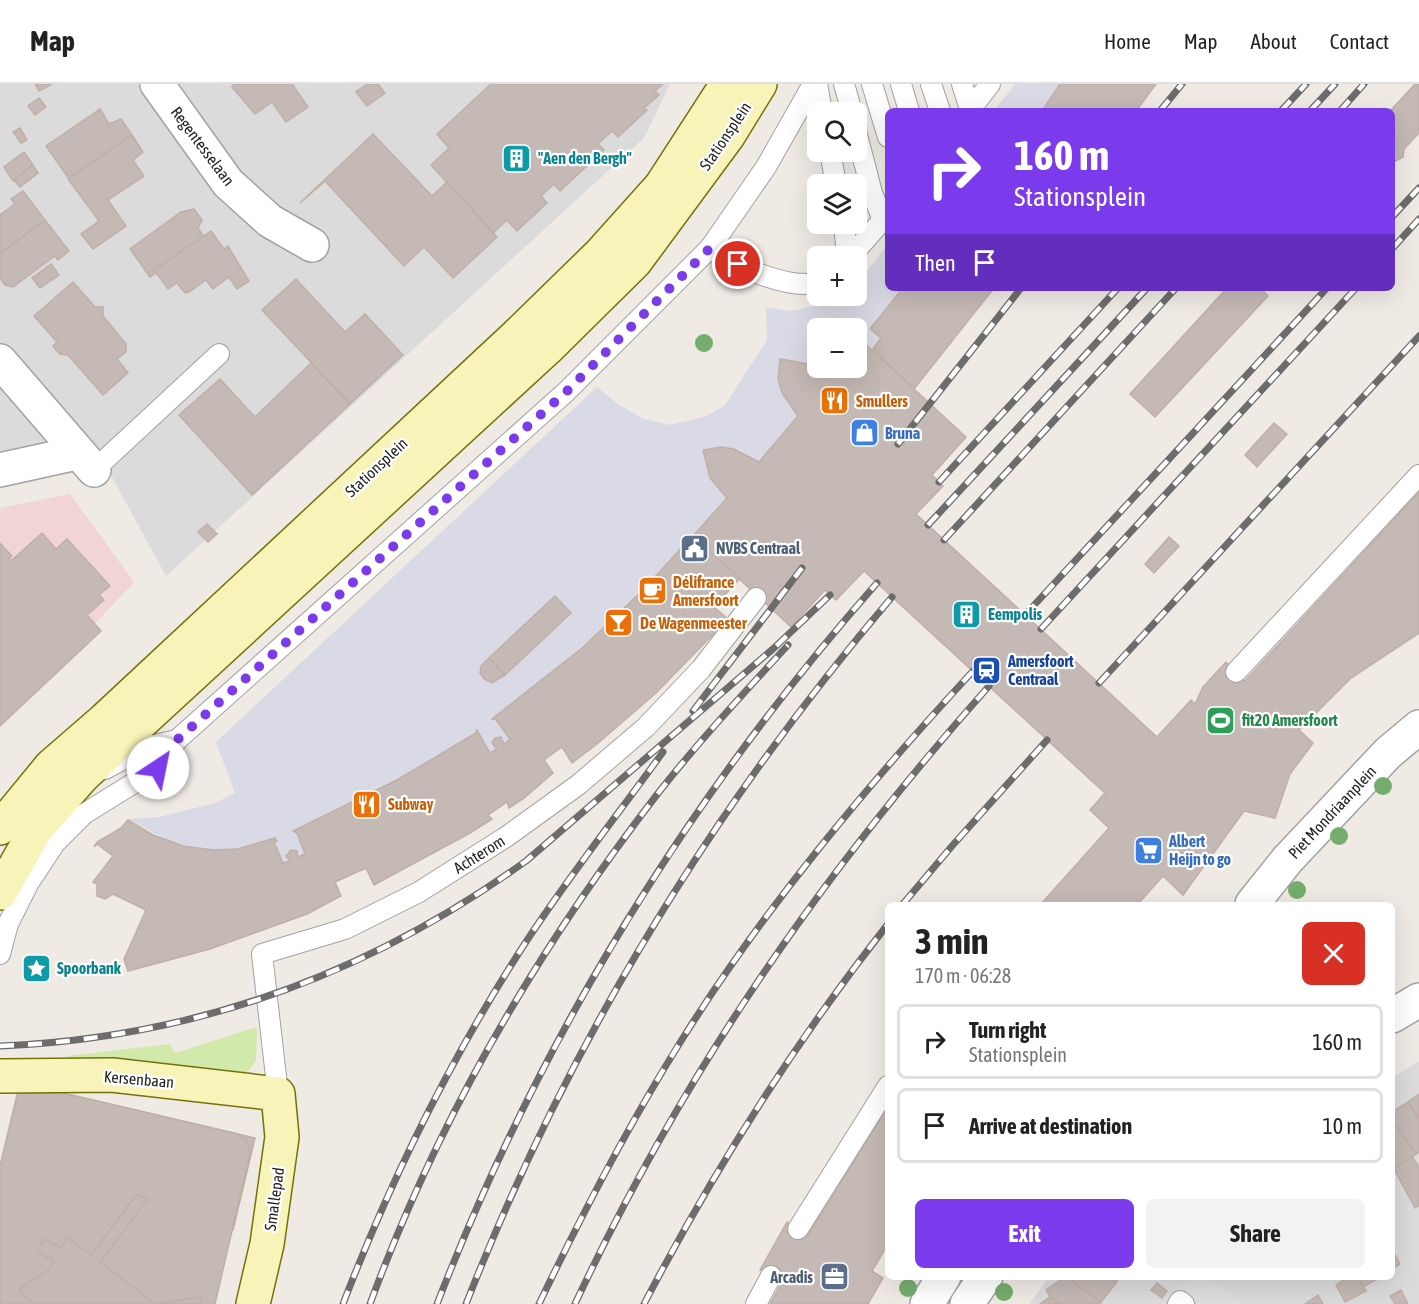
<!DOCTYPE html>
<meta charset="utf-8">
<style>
:root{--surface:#fff;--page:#f2f2f2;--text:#222;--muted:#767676;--line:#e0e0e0;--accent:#7c3aed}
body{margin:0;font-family:"Asap Condensed",sans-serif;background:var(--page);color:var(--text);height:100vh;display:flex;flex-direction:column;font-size:22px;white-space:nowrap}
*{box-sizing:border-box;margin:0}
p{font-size:20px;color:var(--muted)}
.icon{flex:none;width:33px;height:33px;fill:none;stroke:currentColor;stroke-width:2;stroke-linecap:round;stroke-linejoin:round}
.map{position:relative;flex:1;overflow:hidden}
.drawer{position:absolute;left:885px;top:818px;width:510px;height:378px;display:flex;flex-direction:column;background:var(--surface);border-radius:9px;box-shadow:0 6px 24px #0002}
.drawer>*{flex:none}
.guide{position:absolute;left:885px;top:24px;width:510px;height:183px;border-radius:9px;box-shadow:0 6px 24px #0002;background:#7c3aed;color:#fff;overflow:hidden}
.controls{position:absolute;left:807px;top:18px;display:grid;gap:12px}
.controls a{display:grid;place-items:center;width:60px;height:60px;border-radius:9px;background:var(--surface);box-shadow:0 6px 24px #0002;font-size:30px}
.pin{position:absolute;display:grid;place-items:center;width:51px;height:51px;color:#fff;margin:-26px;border:3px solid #fff;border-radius:50%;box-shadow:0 2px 6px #0007}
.me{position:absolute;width:66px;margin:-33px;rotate:34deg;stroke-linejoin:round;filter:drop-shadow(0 0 4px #0008)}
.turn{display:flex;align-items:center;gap:21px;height:126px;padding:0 30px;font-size:27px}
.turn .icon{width:78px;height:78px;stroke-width:2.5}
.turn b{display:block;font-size:42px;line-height:51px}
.then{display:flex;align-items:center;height:57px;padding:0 30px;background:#0003;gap:12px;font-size:22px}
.round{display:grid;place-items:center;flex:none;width:63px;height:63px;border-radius:9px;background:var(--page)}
.summary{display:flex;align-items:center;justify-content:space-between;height:102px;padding:0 30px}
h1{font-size:36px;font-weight:700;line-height:45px}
.button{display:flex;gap:12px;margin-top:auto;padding:12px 30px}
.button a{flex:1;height:69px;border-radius:9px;background:var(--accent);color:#fff;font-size:24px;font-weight:700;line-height:69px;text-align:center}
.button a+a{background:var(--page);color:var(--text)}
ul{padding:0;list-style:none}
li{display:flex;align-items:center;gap:18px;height:75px;margin:0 12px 9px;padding:0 18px;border:3px solid var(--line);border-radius:9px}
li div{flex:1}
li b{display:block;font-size:22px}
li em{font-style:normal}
header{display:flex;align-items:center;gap:36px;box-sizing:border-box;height:84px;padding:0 30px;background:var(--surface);border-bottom:2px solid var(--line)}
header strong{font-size:28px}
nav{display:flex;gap:33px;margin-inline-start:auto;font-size:21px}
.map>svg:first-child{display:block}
.residential{fill:#dcdbdb}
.commercial{fill:#f0d4d6}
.grass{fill:#d1e9ab}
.parking{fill:#dedede}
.plaza{fill:#d9dae5;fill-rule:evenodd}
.building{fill:#c4b9b4;stroke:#c0afa7;stroke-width:1.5}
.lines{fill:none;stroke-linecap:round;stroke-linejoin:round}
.lane-casing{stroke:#a2a2a2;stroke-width:22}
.street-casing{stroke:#a2a2a2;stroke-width:36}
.secondary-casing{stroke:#747206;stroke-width:36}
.lane{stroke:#fff;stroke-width:20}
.street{stroke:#fff;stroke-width:33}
.secondary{stroke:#f8f4b9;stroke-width:33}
.rail-casing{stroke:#6c6c6c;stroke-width:7}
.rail{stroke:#fff;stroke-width:4.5;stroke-dasharray:14;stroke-linecap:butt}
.tree{fill:#75ad6e}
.route{stroke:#7c3aed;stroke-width:10;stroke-dasharray:0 18}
.labels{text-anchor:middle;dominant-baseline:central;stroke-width:4.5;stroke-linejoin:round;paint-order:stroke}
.street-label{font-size:16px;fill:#1e1e1e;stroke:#fff}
.culture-label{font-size:16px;font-weight:bold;fill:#0d838f;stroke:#fff;text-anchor:start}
.food-label{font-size:16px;font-weight:bold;fill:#c56008;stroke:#fff;text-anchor:start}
.shop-label{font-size:16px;font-weight:bold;fill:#366cbe;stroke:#fff;text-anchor:start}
.service-label{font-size:16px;font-weight:bold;fill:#4e5e75;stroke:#fff;text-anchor:start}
.transit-label{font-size:16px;font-weight:bold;fill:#164399;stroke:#fff;text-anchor:start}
.leisure-label{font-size:16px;font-weight:bold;fill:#27864d;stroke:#fff;text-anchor:start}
</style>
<header>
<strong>Map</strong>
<nav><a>Home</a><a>Map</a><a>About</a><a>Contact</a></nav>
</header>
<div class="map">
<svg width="1419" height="1220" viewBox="0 0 1419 1220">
<rect width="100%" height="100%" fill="#efeae4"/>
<g class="residential">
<path d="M0,0H670L644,54L166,492L101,373L0,389Z"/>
<path d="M1419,977V1220H1029L1049,1193L1392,1192V994Z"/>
</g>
<path class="commercial" d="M70,410L134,498L0,641V424Z"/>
<path class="grass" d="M257,943L256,977L245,991L68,977L67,972L170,960L175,969Z"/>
<path class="parking" d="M1189,1193H1205L1243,1220H1199L1179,1206Z"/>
<g class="plaza">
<path d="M1015,0H1060L1042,27H994Z"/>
<path d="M888,160V204H903L870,245L881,254L852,292L847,307L943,402L916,431L1194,688L1262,702L1183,811L1169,786L1109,744L1090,726L1104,709L864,487L836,516L754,439L695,472L685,461L610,539L493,635L510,655L504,660L501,653L495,654L493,661L497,665L490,669L477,647L312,757L301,761L305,770L298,773L296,766H290L287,770L290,777L272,783L240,765L214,767L172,759L128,735L159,733L215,719L235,709L216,658L597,303L619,321L644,335L670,341L707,332L725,321L767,256L766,223L791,227L810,223L836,212H856L857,200ZM818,244H856V284H818ZM780,275L808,280L829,295L798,332L782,309L778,295ZM721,363L739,366L759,378L728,414L710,394L703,371V366ZM571,529L499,596L490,599L481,592V582L489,574Z"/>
</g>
<g class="building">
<path d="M35,0H52L39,7Z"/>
<path d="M234,0H292L308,23L286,38L272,18L255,30L232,3Z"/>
<path d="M367,0H378L385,9L367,22L356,8Z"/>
<path d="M491,0H663L655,7L659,11L644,24L647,26L618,53L612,47L598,60L604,66L560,107L554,100L541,112L547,119L517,147L507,136L493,149L431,81L449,64L437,50Z"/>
<path d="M1060,0H1156L1136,27H1042Z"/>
<path d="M1415,0H1419V49L1404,65L1403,73L1392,79V27H1390Z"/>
<path d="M39,14L46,23L35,31L28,22Z"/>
<path d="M100,25L109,40L121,35L132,51L69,95L46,62Z"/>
<path d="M20,44L27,56L21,59L13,48Z"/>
<path d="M373,50L432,112L447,98L497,153L453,194L424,163L404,182L325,97L300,119Z"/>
<path d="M132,51L143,68L133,76L144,92L108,116L126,142L93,165L81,150L99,137L68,95Z"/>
<path d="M24,68L33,81L13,97L4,83Z"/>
<path d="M33,81L38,89L20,103L14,96Z"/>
<path d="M23,107L45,136L0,170V131L15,120L11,115Z"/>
<path d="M194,125L202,136L198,144L204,153L154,186L156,189L150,193L130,165L181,128Z"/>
<path d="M45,136L69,167L58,176L55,172L13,203L5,201L0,194V170Z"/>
<path d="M211,147L224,165L228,162L249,197L237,205L229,193L213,205L206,196L189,208L185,209L177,199L168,205L154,186Z"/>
<path d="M51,180L59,191L40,204L32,194Z"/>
<path d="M296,195L345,248L365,230L403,271L350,320L262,226Z"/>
<path d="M73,198L95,223H103V232L126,260V268L117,275L128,289L103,311L68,271L60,270L53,262L57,258L34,232Z"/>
<path d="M903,204H994L914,305L873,265L881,254L870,245Z"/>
<path d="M1227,204H1266L1263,207L1268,212L1155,333L1130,310Z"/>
<path d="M861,256L966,353L932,391L943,402L916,430L1157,653L1191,616L1195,620L1203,603L1226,578L1245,597L1419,408V549L1351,594L1299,646L1313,659L1290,690L1275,734L1244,727L1183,811L1163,792L1138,820H1041L1109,744L1090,726L1105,709L864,487L836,516L825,506L791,543L693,452L727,414L710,394L703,366L721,363L734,365L759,378L798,332L782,309L778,295L780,275L808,280L829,295L839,284H856V262Z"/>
<path d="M311,279L350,320L252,411L179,331L220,295L255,333Z"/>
<path d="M1274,339L1287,350L1257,383L1245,371Z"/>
<path d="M207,440L217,450L208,458L198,448Z"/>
<path d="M42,449L56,465L67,455L110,502L99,511L104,516L87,531L101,547L0,642V459L12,472L9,474L11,477Z"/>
<path d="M1169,453L1179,462L1154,489L1145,480Z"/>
<path d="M684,461L695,472L704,462L740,494L714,523L728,535L656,609L597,660L572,679L562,663L544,676L553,689L523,715L509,724L507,718L488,731L492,735L470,749L374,801L366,784L335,798L341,812L307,830L210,865L128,887L124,875L146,826L113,810L105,815L97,812V800L93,798L113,772L97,760L94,763L97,758L121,744L128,736L153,751L183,762L213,766L238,765L275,754L277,757L274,758L283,779L290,777L286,772L291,766L297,767L298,773L305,770L297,749L293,747L397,696L476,649L477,646L490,669L497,665L492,659L495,654L501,653L504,660L510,655L496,636L492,635L583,563L642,507Z"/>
<path d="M555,512L571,529L505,591L489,574Z"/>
<path d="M489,574L505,591L492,599L484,595L480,589L481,582Z"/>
<path d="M20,999L255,1054L233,1146L5,1062Z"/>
<path d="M20,999L238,1050L247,1057L250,1070L215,1220H0V1082Z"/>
<path d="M1419,1010V1035L1408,1018Z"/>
<path d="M1408,1018L1419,1035V1068L1416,1070L1392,1035V1028Z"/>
<path d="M888,1023V1160L872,1187L883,1194L868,1220H770L782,1198L760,1186L787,1138L808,1151Z"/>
<path d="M1392,1035L1416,1070L1394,1085L1392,1082Z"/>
<path d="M1412,1072L1419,1083V1121L1415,1124L1394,1085Z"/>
<path d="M136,1111L148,1115L100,1178L155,1220H33L19,1205L50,1185L54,1177L37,1168L44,1155L61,1164L67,1153L91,1171Z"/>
<path d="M1392,1165L1400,1180L1392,1185Z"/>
<path d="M1066,1192L1101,1218L1100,1220H1060L1050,1213L1046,1206Z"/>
<path d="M1066,1192H1108L1116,1199L1101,1218Z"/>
<path d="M1108,1192H1121L1116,1199Z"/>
<path d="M1349,1192H1357L1366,1207L1345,1218L1336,1201Z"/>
<path d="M1357,1192H1379V1194L1363,1203Z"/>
<path d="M1157,1199L1167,1207L1162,1214L1151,1206Z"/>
<path d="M1401,1206L1408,1220H1395L1390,1212Z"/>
<path d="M1318,1211L1323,1220H1305Z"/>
<path d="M201,1213L200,1220H157L188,1215Z"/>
<path d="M1050,1213L1060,1220H1040Z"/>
</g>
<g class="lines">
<defs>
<g id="lane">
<path d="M817,0L822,28"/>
<path d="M844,0L852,28"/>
<path d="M872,0L888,53"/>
<path d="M901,0L909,27"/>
<path d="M931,0L940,27"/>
<path d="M962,0L970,25"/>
<path d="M969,27L990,0"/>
<path d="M856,47L872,109L883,136"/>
<path d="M830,68L836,100"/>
<path d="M844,140L847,172"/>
<path d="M710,164C731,181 791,207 818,198"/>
<path d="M851,172L888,130"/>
<path d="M94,386L219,270"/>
<path d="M1236,588L1419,391"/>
<path d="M105,685L146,663L177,656"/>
<path d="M0,870L8,840L28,800L55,759L84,730L158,684L177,656L567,307L710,164L766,83L813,0"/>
<path d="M278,1010L262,870L345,845L419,808L506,753L578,701L646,643L701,585L756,514"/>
<path d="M798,1145L888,1002"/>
<path d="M756,1220L771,1192"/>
<path d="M1178,1220L1180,1217L1184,1220"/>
</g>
<g id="street">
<path d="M157,0L228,99L270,137L312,161"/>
<path d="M0,277L94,386"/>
<path d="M0,386L77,369"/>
<path d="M1252,820L1288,775L1388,669L1419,643"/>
<path d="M1392,932L1419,916"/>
<path d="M927,1220L944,1192"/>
<path d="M967,1220L986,1192"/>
</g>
<g id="secondary">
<path d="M0,744L51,682L104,636L516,252L600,170L661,102L727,0"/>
<path d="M0,809L36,745L83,692L550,262L635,178L728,52L760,0"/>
<path d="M0,992L112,991L278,1010L282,1053L267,1160L253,1220"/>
</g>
</defs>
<use href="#lane" class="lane-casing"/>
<use href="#street" class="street-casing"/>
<use href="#secondary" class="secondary-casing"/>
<use href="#lane" class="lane"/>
<use href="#street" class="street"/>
<use href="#secondary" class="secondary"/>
<defs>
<g id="rail">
<path d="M1160,27L1182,0"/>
<path d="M1281,27L1306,0"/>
<path d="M1310,27L1335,0"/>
<path d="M1340,27L1364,0"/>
<path d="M1392,133L1419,104"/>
<path d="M1392,165L1419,135"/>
<path d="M898,360L1021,204"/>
<path d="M939,398L1118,204"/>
<path d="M928,441L1147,204"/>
<path d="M944,456L1176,204"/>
<path d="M1025,531L1327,204"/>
<path d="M1041,545L1356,204"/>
<path d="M1099,599L1419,252"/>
<path d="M693,627L802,484"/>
<path d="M903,820L952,762L1047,656"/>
<path d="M0,962C195,954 369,890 526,777L774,564L830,511"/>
<path d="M343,1220C391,1095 450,976 522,864C566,796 616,733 663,668"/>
<path d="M370,1220C438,1035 538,864 659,708C699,657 744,609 788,561"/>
<path d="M437,1220C540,955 689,712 877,499"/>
<path d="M466,1220C568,960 711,725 892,513"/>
<path d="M539,1220C582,1130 628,1042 681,957C765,823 866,703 973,587"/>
<path d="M575,1220C683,989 820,792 989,602"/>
<path d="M644,1220C714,1086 795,958 888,840"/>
</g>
</defs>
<use href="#rail" class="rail-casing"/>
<use href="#rail" class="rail"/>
</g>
<g class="tree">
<circle cx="704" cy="259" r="9"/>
<circle cx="1383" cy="702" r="9"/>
<circle cx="1339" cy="752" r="9"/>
<circle cx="1297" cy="806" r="9"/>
<circle cx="908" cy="1204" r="9"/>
<circle cx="1004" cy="1208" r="9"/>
</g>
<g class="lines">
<path class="route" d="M158,684L177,656L567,307L710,164L722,174L738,180"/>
</g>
<defs>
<symbol id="building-square" viewBox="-11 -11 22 22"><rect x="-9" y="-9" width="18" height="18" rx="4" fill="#0f9aa8" stroke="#fff"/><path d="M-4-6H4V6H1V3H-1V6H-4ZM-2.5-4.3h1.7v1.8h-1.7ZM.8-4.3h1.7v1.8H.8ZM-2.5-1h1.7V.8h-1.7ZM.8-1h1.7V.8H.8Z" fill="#fff"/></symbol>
<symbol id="restaurant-square" viewBox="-11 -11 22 22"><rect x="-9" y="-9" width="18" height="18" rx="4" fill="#e8710a" stroke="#fff"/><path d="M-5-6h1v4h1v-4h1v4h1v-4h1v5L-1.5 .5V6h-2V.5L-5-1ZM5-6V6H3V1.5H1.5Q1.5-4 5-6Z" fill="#fff"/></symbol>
<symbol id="shop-square" viewBox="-11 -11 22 22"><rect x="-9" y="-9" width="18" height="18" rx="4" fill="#3f7fe0" stroke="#fff"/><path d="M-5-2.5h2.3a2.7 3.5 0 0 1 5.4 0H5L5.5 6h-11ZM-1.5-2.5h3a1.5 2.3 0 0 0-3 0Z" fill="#fff"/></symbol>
<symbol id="civic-square" viewBox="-11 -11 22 22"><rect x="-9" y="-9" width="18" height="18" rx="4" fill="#5c6f8a" stroke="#fff"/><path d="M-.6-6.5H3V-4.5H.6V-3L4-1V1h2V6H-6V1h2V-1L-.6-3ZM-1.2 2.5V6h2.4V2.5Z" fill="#fff"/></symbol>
<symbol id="cafe-square" viewBox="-11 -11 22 22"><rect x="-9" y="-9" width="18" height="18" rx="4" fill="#e8710a" stroke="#fff"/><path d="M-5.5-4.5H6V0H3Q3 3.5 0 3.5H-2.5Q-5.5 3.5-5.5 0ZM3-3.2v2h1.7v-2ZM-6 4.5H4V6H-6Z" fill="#fff"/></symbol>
<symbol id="bar-square" viewBox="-11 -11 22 22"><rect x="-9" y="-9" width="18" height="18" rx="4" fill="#e8710a" stroke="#fff"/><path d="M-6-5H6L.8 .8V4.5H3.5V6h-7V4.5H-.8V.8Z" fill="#fff"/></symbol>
<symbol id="station-square" viewBox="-11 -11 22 22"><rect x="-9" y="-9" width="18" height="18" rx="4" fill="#1a4fb4" stroke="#fff"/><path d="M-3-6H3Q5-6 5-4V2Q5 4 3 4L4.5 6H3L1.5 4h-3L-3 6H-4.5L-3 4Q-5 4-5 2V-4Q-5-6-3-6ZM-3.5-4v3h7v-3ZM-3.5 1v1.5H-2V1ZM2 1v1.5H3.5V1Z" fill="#fff"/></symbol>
<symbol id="stadium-square" viewBox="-11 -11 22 22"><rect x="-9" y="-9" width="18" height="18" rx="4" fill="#2e9e5b" stroke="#fff"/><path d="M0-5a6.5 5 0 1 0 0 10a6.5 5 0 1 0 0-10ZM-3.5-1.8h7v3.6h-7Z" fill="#fff"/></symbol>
<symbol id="supermarket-square" viewBox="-11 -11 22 22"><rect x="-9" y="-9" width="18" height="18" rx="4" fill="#3f7fe0" stroke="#fff"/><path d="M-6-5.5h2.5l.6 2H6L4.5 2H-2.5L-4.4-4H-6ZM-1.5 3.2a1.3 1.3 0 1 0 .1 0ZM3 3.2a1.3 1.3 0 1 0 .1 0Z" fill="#fff"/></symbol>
<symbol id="sight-square" viewBox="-11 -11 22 22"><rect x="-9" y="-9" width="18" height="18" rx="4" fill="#0f9aa8" stroke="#fff"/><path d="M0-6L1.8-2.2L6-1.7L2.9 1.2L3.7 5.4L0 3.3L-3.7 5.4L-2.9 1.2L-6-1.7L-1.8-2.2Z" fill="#fff"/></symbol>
<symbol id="office-square" viewBox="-11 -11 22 22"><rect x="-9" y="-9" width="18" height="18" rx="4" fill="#5c6f8a" stroke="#fff"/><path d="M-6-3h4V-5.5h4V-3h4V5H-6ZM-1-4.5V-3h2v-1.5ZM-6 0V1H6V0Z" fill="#fff"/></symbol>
</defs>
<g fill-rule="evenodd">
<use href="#building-square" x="500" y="58" width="33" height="33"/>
<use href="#restaurant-square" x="818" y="300" width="33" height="33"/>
<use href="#shop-square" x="848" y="332" width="33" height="33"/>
<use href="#civic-square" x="678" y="448" width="33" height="33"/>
<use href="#cafe-square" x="636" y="490" width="33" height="33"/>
<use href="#building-square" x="950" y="514" width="33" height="33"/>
<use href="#bar-square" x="602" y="522" width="33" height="33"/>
<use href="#station-square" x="970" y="570" width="33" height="33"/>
<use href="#stadium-square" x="1204" y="620" width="33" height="33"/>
<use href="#restaurant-square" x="350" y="704" width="33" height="33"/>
<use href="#supermarket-square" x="1132" y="750" width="33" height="33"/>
<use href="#sight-square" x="20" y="868" width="33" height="33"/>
<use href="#office-square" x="818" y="1176" width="33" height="33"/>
</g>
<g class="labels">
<g class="street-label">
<text transform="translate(725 52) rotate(-56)">Stationsplein</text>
<text transform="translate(203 62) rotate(53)">Regentesselaan</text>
<text transform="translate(376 383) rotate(-43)">Stationsplein</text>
<text transform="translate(1332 728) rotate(-47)">Piet Mondriaanplein</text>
<text transform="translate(479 770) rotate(-32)">Achterom</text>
<text transform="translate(139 995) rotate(5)">Kersenbaan</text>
<text transform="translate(274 1115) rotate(-82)">Smallepad</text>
</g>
<g class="culture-label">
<text x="538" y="74">"Aen den Bergh"</text>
<text x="988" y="530">Eempolis</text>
<text x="57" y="884">Spoorbank</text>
</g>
<g class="food-label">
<text x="856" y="317">Smullers</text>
<text x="673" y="498">Délifrance<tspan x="673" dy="18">Amersfoort</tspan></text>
<text x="640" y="539">De Wagenmeester</text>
<text x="388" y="720">Subway</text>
</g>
<g class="shop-label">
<text x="885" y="349">Bruna</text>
<text x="1169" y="757">Albert<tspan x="1169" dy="18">Heijn to go</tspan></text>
</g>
<g class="service-label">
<text x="716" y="464">NVBS Centraal</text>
<text x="813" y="1193" text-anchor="end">Arcadis</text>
</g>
<g class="transit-label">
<text x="1008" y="577">Amersfoort<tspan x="1008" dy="18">Centraal</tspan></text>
</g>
<g class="leisure-label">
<text x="1242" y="636">fit20 Amersfoort</text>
</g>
</g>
</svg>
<div class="controls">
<a><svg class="icon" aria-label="search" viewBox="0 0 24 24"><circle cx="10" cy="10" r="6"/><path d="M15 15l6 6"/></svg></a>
<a><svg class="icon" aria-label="layers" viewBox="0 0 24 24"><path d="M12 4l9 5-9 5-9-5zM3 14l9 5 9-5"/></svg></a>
<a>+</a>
<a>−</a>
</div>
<div class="pin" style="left:738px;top:180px;background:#d93025"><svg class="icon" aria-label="arrive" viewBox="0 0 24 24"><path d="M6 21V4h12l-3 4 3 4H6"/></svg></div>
<svg class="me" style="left:158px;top:684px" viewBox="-20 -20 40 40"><circle r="19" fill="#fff"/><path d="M0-13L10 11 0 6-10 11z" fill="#7c3aed"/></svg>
<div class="guide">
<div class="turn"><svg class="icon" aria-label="right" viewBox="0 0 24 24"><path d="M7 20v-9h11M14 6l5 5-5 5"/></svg><div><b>160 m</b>Stationsplein</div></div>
<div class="then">Then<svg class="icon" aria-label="arrive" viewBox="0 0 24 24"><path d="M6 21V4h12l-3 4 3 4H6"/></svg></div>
</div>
<section class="drawer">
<div class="summary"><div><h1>3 min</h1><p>170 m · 06:28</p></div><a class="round" style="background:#d93025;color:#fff"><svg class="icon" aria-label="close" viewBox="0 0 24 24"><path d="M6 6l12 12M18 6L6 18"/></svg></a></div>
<ul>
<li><svg class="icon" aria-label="right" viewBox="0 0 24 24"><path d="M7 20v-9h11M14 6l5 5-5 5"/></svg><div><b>Turn right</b><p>Stationsplein</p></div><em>160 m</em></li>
<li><svg class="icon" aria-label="arrive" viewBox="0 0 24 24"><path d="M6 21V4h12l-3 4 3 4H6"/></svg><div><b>Arrive at destination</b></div><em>10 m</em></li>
</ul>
<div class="button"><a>Exit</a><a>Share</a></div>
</section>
</div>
